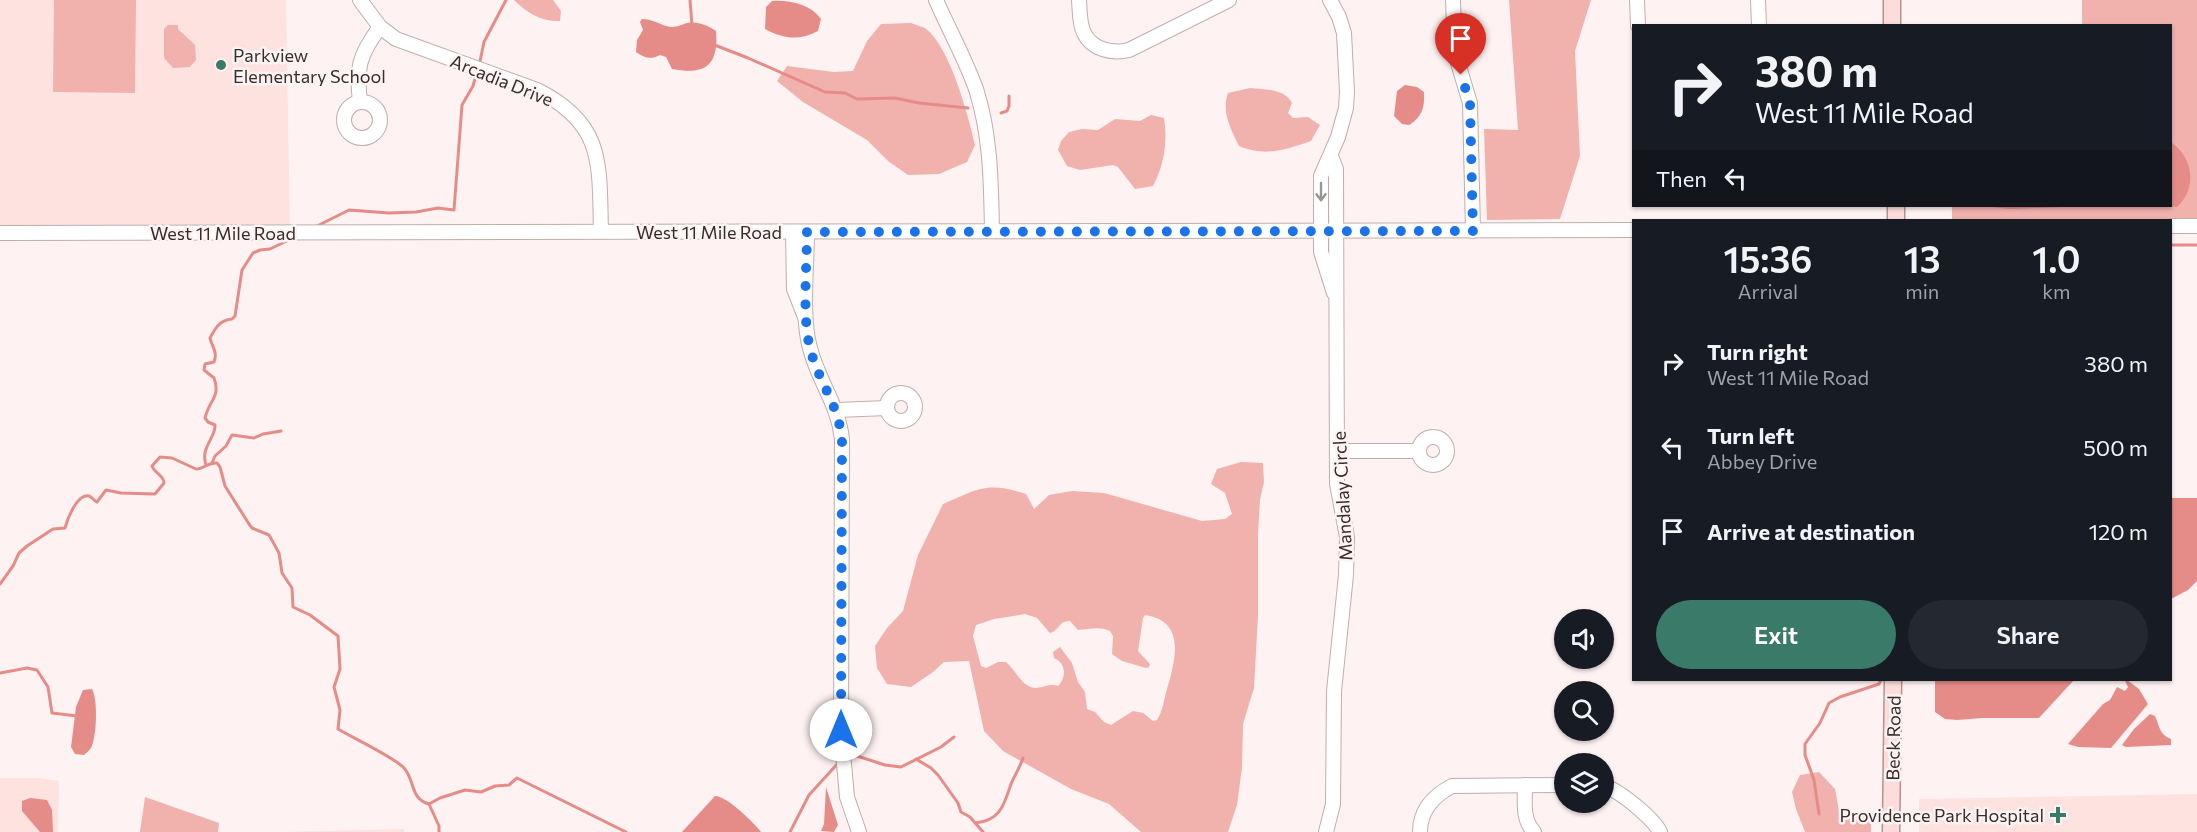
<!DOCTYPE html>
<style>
:root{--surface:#171b24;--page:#242831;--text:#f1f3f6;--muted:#9ea1a6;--accent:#3a7a68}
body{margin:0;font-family:Commissioner,sans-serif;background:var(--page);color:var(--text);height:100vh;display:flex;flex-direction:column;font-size:22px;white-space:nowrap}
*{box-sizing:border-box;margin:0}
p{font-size:20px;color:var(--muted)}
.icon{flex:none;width:33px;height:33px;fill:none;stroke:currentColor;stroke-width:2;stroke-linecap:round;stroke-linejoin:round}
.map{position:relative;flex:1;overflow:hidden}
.drawer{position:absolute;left:1632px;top:219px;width:540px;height:462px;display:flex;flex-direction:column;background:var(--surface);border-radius:0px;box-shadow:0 2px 4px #0004}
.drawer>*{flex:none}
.top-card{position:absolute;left:1632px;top:24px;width:540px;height:183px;border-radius:0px;box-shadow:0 2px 4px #0004;background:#171b24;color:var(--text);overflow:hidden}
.buttons{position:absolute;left:1554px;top:609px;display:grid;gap:12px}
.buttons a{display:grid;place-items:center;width:60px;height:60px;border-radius:50%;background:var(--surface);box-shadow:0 2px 4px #0004;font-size:30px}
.pin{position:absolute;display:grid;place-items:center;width:51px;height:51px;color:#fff;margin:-62px -26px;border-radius:50% 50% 50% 0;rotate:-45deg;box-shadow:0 0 6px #0007}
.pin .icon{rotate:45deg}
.me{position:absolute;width:66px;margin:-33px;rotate:0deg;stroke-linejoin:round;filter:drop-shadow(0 0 4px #0008)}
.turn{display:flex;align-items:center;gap:21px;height:126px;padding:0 24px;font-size:27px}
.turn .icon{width:78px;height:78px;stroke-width:2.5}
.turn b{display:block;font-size:42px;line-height:51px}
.then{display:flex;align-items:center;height:57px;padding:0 24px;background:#0003;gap:12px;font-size:22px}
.eta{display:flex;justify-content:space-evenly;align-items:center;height:102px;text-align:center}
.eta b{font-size:36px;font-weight:600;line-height:42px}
.primary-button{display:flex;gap:12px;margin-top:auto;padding:12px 24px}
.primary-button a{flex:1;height:69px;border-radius:36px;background:var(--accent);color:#fff;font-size:24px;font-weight:600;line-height:69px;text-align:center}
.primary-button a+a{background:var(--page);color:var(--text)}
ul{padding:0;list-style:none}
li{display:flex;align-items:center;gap:18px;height:84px;padding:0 24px}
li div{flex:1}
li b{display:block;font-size:22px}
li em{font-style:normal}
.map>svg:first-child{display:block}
.built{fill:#fde2e0}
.green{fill:#f1b1ad;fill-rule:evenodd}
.water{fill:#e68c88}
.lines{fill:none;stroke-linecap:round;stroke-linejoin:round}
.stream{stroke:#e68c88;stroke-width:3}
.minor-casing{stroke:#bfaeac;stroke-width:16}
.major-casing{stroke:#b5918f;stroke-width:19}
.minor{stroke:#fff;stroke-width:14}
.major{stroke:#fcdddb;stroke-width:16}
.oneway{stroke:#9a9696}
.route{stroke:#1a73e8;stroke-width:10;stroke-dasharray:0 18}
.poi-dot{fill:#3a7a68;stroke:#fef3f2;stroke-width:2}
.labels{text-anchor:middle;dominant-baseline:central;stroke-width:5;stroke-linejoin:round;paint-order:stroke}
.poi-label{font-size:18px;fill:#352e2e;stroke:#fef3f2;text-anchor:start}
.street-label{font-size:18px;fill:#352e2e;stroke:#fef3f2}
</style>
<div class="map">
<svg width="2197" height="832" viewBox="0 0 2197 832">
<rect width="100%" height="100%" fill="#fef3f2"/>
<g class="built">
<path d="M0,0H286L290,234H0Z"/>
<path d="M0,778H39L59,781L58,832H0Z"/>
<path d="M2197,794V832H1919V799Z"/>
<path d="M404,829V832H284Z"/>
</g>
<g class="green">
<path d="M54,0H136L135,93L53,92Z"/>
<path d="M514,0H553L561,11L560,21C542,22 527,13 514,0Z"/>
<path d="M1509,0H1591L1575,51L1580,156L1560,219L1487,220L1484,129L1518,130Z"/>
<path d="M2082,0H2197V222L1952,220V206H2170V26L2082,25Z"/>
<path d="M911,23C915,25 921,26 925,28C950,46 968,115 975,145L967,162L939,174L908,175L888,161L867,140L803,102L777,81L787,66L834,72L853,71L867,41L881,24Z"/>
<path d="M168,25H178V29L195,45L196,60L190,67L173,68L164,58V29Z"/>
<path d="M1250,88C1265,90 1284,88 1292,103L1288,113L1293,118L1308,117L1320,125L1311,141C1284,150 1266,157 1239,146C1231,129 1221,112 1228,93Z"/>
<path d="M1151,115L1164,118C1168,141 1164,166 1153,186L1135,189L1118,167L1113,165L1080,170L1067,166L1058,150L1061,141L1069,132L1082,129L1098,130L1115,119L1140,121Z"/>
<path d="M1241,462L1263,463L1264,482L1260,500L1258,534V616L1254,688L1243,724L1242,768L1237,805L1228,832H1141L1109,804L1071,789L1003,751L984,731L969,661L944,662L933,672L911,687L887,684L877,668L875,646L887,628L903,611L918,555L943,504C978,489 988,481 1026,494L1034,509L1049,495L1072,491L1104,493L1202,521L1225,519L1232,514L1225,493L1211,484L1217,469ZM1025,614L1037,618L1050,633C1059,631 1059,620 1070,621L1078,630C1090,629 1099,626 1110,631L1113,636L1112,654L1122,661L1146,668L1149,667L1150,664L1138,651L1143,618L1145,615C1187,621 1175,662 1167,689C1164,699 1163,711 1157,720L1153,721L1143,713L1133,711L1111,725L1104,722L1095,712L1087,709L1085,692L1078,682L1072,663L1060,647L1053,652L1054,658C1066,663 1067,677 1058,686C1048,683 1044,688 1035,688C1022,687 1015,669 1006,662H998L986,668L981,666L973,636L976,625L994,619Z"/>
<path d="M1819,772L1835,789L1839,811L1871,815V832H1805L1796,809L1792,792L1800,775Z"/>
<path d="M145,797L219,823L218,832H140Z"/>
</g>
<g class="water">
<path d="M772,1C790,0 810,4 821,19L818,31C799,41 784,39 765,29L766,7Z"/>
<path d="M642,19C653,19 660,25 670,27C676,27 679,26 684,24C695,20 707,25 716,31C719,67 704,75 672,69L666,57L660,55C650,60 645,58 636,52L637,40L643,30L640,22Z"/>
<path d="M1405,85L1417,87L1424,92C1425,107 1422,117 1409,125L1402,124L1394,116L1397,91Z"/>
<path d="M2171,142C2194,158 2197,189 2177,207L2165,206H2170Z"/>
<path d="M1982,206H2088L2010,209Z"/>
<path d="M2170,498H2197V581L2188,590L2171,599Z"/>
<path d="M1935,680H2074L2039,718H1983L1957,720L1945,719L1935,712Z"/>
<path d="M2127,680L2139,689L2148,704L2111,748L2078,747L2068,744L2103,704L2110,700L2117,687L2125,691L2128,687L2125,681Z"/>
<path d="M92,689C98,699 97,737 91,748C89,751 86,753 84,755L75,754L71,747L76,707L83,690Z"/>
<path d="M2150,714L2155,716C2160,727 2159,734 2171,739V745L2126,747L2122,745L2134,729Z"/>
<path d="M826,787L838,825L834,832L821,831L824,824Z"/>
<path d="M715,796C727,796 753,822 761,832H682Z"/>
<path d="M30,798L47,800L52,810L53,832H40L22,811V801Z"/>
</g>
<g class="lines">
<g class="stream">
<path d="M690,0L692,25"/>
<path d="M712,44L748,58L825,92L845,93L857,99L895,98L919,103L968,108"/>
<path d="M479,66L484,42L506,0"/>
<path d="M1001,113L1007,111L1009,106V96"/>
<path d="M315,227L349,210L389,213L416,212L438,208L454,210L462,105L473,86L477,72"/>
<path d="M2170,245H2197"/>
<path d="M212,463L215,456L226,446L232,435L254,438L263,434L281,431"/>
<path d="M206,465C200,447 216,438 215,425L208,422L205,418C209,400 221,397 214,378L204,370L205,364L214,362C218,352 212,347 210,338C216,327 220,320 232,319L235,316L242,270L253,253L260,250L270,249L293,238"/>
<path d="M0,584L13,566L19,553L27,546L53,529L65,528C67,520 77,493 89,496C92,497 94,501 97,502L106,490L121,493L155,494L164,483C164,475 155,474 152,466L160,457L172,458L196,469C204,469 208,462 217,463L220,467L225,486L249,524L252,528L269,535L279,553L282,573L292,588L293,607L310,615L338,636L340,669L334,687L340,710L338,729C353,738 394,757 404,768C415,780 410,799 429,804L439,826V832"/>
<path d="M0,673L27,668L37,670L48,687L52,713L77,716"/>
<path d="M848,756L854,755L885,765L901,767L941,747L954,737"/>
<path d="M916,759L931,768L938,775L958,803L961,812L970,817L983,832"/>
<path d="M429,804L440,798L465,790L481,792L495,786L509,785L517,778L626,832"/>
<path d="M1819,814L1814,780L1805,755V744L1820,723L1829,703L1840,697L1879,684L1881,680"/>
<path d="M975,823C1000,821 1004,805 1011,784C1015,775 1020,767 1023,758"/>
<path d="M790,832L809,795L840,761"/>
</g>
<defs>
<g id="minor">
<path d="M360,0L380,27L396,39L537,90C605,124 599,164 601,231"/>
<path d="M936,0C949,30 965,58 976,89C991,136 991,183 992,231"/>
<path d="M1079,0C1080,11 1079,23 1084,33C1092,50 1113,54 1129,50L1229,0"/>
<path d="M1330,0L1339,17L1344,33L1347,92L1346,108L1338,137L1321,176V252L1334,293"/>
<path d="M1453,0L1455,53L1470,103L1473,231"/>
<path d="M1637,0L1638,26"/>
<path d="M1758,0L1759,26"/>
<path d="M360,102C356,68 359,55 380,27"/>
<circle cx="362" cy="120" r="18"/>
<path d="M2170,226H2197"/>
<path d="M793,232L794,289L805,317"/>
<path d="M807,232C807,267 801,316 810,348C818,381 838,403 842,439L841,730L847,797L859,832"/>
<path d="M0,233L1634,230"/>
<circle cx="901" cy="407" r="14"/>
<path d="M837,410L887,408"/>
<circle cx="1433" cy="451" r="14"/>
<path d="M1337,451H1419"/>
<path d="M1525,785C1525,802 1522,819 1534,832"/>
<path d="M1604,786C1619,790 1653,818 1660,832"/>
<path d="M1326,832L1333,804L1334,691L1346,575L1347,537L1337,484L1336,169L1331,156"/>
<path d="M1420,832C1420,810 1433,796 1452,786L1564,785"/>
</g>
<g id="major">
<path d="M1892,0V26"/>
<path d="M1896,206V220"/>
<path d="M1891,832L1893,680"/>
</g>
</defs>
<use href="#minor" class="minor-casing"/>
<use href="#major" class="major-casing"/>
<use href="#minor" class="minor"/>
<use href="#major" class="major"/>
</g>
<defs><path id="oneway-shaft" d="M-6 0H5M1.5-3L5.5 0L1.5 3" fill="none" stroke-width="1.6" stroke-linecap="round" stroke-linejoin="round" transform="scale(1.5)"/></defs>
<use class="oneway" href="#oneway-shaft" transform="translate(1321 192) rotate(90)"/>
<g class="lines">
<path class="route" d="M841,730L842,439C838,403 818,381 810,348C802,317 807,265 807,232L1473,231L1470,103L1461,75"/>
</g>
<g class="poi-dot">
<circle cx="221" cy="65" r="6"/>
<path d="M2055 806h6v6h6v6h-6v6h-6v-6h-6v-6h6z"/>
</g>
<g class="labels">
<g class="poi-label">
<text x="233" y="55">Parkview<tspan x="233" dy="21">Elementary School</tspan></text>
<text x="2044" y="815" text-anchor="end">Providence Park Hospital</text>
</g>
<g class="street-label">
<text transform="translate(502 80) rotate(22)">Arcadia Drive</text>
<text x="709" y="232">West 11 Mile Road</text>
<text x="223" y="233">West 11 Mile Road</text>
<text transform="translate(1342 496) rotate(-93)">Mandalay Circle</text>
<text transform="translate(1893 738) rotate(-89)">Beck Road</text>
</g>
</g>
</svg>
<div class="buttons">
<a><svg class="icon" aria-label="sound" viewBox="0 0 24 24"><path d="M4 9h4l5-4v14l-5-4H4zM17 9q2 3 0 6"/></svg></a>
<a><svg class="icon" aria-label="search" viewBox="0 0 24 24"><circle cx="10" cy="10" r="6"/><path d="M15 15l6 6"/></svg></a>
<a><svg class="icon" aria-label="layers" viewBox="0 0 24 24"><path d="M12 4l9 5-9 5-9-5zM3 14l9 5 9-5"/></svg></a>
</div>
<div class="pin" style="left:1461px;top:75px;background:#d93025"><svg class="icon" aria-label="arrive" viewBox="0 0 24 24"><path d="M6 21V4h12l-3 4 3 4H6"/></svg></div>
<svg class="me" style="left:841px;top:730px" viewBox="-20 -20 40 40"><circle r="19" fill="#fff"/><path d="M0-13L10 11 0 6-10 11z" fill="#1a73e8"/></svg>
<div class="top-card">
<div class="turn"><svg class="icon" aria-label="right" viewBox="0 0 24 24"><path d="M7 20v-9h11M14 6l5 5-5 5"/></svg><div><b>380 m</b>West 11 Mile Road</div></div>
<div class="then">Then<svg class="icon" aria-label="left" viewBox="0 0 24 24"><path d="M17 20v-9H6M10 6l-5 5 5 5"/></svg></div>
</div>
<section class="drawer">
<div class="eta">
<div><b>15:36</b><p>Arrival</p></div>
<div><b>13</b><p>min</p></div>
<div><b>1.0</b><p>km</p></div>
</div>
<ul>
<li><svg class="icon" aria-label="right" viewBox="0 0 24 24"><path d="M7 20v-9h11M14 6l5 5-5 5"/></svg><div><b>Turn right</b><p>West 11 Mile Road</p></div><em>380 m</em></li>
<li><svg class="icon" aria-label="left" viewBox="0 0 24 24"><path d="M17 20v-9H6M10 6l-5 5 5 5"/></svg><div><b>Turn left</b><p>Abbey Drive</p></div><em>500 m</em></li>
<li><svg class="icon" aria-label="arrive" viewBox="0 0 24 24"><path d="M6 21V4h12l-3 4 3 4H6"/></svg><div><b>Arrive at destination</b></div><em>120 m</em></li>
</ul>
<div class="primary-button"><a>Exit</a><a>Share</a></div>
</section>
</div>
